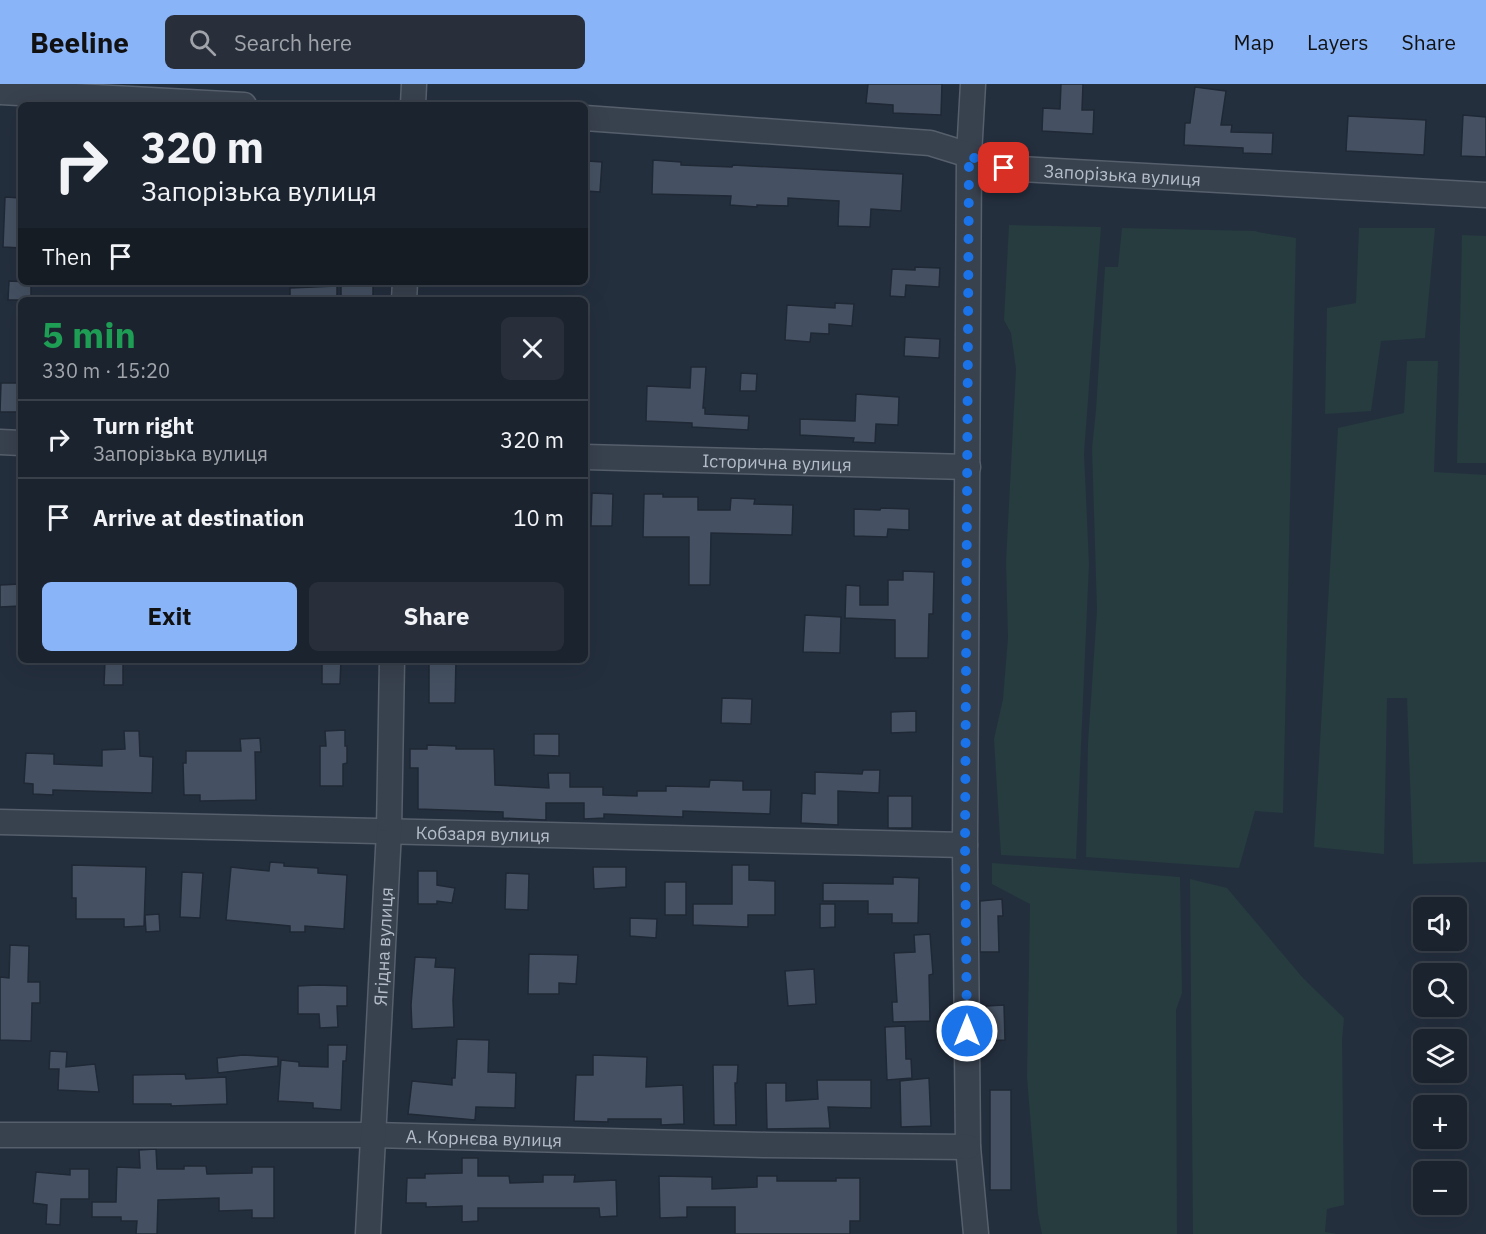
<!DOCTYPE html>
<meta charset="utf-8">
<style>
:root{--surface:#1b232e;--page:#282f3a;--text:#f1f3f6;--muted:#a0a4aa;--line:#39404a;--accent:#8ab4f8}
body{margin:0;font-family:"IBM Plex Sans",sans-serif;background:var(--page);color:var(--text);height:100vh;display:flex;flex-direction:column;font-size:22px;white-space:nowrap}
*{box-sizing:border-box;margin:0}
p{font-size:20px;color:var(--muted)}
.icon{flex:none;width:33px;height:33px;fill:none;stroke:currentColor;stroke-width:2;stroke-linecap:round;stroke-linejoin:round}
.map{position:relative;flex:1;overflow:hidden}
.panel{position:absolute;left:18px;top:213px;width:570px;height:366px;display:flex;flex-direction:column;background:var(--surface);border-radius:9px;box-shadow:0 6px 24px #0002,0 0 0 2px var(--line)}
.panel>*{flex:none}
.banner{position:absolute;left:18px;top:18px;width:570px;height:183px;border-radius:9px;box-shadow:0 6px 24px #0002,0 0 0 2px var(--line);background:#1b232e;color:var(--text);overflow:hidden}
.fabs{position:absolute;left:1413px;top:813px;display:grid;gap:12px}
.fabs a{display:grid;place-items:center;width:54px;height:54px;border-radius:9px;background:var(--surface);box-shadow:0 6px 24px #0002,0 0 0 2px var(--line);font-size:30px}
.pin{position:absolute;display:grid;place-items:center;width:51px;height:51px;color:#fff;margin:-26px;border-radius:12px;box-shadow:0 3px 9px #0006}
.me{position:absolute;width:66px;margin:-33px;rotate:0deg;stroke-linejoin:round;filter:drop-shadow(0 0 4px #0008)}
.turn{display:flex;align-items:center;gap:21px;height:126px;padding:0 24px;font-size:27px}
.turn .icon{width:78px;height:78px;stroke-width:2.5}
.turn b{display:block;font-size:42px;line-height:51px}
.then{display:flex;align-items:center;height:57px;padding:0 24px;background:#0003;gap:12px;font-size:22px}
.round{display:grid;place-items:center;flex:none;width:63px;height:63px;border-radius:9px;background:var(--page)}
.headline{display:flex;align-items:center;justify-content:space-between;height:102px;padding:0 24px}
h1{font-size:36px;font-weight:800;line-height:45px;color:#1e9e55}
.primary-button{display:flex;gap:12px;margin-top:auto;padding:12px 24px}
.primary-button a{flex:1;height:69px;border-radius:9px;background:var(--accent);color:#111;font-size:24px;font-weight:800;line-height:69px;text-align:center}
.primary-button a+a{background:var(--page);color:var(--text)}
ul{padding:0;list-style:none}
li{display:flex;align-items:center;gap:18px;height:78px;padding:0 24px;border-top:2px solid var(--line)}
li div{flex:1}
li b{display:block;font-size:22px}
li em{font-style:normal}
header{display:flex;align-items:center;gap:36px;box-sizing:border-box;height:84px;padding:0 30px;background:var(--accent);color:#111}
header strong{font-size:28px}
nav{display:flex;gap:33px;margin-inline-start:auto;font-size:21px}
.search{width:420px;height:54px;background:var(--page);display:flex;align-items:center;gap:15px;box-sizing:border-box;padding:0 21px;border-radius:9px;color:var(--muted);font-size:22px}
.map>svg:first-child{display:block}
.green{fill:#263c3f}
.building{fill:#455162;stroke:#1f2835;stroke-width:1.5}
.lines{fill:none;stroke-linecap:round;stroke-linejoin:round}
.minor-casing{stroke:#565f6c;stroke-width:27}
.minor{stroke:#38414e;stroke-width:24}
.route{stroke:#1a73e8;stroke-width:10;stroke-dasharray:0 18}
.labels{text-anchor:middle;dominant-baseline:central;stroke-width:6;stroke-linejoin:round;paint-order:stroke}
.street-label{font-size:18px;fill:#b4bcc9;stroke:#1d2633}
</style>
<header>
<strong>Beeline</strong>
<div class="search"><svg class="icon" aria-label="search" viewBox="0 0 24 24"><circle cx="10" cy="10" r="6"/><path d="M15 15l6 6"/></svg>Search here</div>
<nav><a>Map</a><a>Layers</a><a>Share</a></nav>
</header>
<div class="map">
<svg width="1486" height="1150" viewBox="0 0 1486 1150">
<rect width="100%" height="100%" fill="#242f3e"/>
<g class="green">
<path d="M1009,141L1101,143L1084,369L1089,480L1076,775L1001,771L994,655L1003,615L1008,554L1006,478L1016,285L1011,249L1004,236Z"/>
<path d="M1122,144L1255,147C1268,151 1282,151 1296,154L1283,729L1255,727L1239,784L1086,773L1088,659L1097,526L1092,364L1096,326L1105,183H1118Z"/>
<path d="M1359,144H1435L1425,254L1381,257L1371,327L1325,330L1327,224L1356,219Z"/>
<path d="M1462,151L1486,152V379H1457Z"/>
<path d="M1407,277H1438L1434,388L1486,391V778L1413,780L1407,614H1387L1384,770L1314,763L1338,344L1404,329Z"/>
<path d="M992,779L1180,793L1182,909L1176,926L1177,1150H1042L1038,1130L1027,993L1030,820L992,800Z"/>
<path d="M1190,795L1227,804L1303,894L1344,934L1342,956L1344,1121L1327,1125L1325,1148L1337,1150H1193Z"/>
</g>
<g class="building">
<path d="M868,0H942L941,31L893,29V21L866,19Z"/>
<path d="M1061,0H1083L1082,26H1094L1093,50L1042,47L1043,24L1060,25Z"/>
<path d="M1195,3L1226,7L1221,41H1232L1231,48L1273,49L1272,70L1243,69V64L1184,61L1185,39H1190Z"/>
<path d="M1463,31L1486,33V73L1461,72Z"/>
<path d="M1348,32L1426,36L1424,71L1346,67Z"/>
<path d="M653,76L681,78V81L732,83L733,81L903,90L901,127L871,125L870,143L838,142L839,117L788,114V122L757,121V123L730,121L731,112L652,110Z"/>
<path d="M588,77L602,78L600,108L586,107Z"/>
<path d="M5,113L21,114V164L3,163Z"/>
<path d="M915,183L940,184L939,203L906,201L905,213L890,212L892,185L915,186Z"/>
<path d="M9,197L31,198V216H8Z"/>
<path d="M341,198H373V212L341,214Z"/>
<path d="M337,202V216H290V204Z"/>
<path d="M835,219L854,220L852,242L829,240V250L811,249L810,258L785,256L787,221L835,224Z"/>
<path d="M905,253L940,255L939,274L904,272Z"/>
<path d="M691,283H706L703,324H705V330L749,332L748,346L692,343V339L646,337L647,302L690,304Z"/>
<path d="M741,289L757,290L756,307H740Z"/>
<path d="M1,299H21V328H0Z"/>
<path d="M856,310L899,313L898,341L876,340L875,359L853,358L854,354L800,351V335L855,337Z"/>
<path d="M592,409L613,410L612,442H591Z"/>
<path d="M644,410H663V413H698V426H730L731,414L755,415L754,420L793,421L792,451L711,449L710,501H689V453H643Z"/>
<path d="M881,424L909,425V446L888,445L887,453L854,452V425L880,426Z"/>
<path d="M903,487L934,488L933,530H929L928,574H895V536L845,534L846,501L860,502V521H888V496H903Z"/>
<path d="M21,500V522L0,523V501Z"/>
<path d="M805,531L841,533L840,569L803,568Z"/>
<path d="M105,576H123V601H104Z"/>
<path d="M322,576H341L340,600H322Z"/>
<path d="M429,576H456L455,619H429Z"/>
<path d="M722,614L752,615L751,640L721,639Z"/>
<path d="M916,627V648L891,649V628Z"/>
<path d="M345,646V662H347V679L343,680V702H320V662H326L325,647Z"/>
<path d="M124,647H139L140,672L153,673L152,709L53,706V711L33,710V700L24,699L26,669L54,670V680L102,682V666L125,665Z"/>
<path d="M534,650H559V672L534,671Z"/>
<path d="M260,654L261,668H255L256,716L200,717V711H184L183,679H186V667H241L240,655Z"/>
<path d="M427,661L456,662V665H494L495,701L549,704L548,689H570V703H603V711L637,712V707H666V702L709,703L710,696L743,697V706H771L770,730L683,727V733L604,730V734L584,735V719H546V736L503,734V728L418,725V684H410V665H427Z"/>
<path d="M863,686H880L879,709L838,707V741L801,739L802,709L815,710V688L862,690Z"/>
<rect x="888" y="712" width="24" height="32"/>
<path d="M270,778L284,779V782L318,784V789L347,791L344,845L305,842V848H290V842L226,836L231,783L269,787Z"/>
<path d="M72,781L146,783L144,842L124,843V835H76V814H72Z"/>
<path d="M732,781H749V796L775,797V831H748V843L693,841V820H732Z"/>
<path d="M593,783H626V803L594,805Z"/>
<path d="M418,787H437V801L455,804L452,819L437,817V820H418Z"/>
<path d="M182,788L203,789L200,834L180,833Z"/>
<path d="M506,789L529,790L528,826L505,825Z"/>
<path d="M893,793L919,794L918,839H892V830H868V817H823V799L893,800Z"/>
<rect x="665" y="798" width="21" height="33"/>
<path d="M1002,815L1003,832H998L999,868H980V817Z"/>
<path d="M820,820H835V843L820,844Z"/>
<path d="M159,830L160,847L146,848L145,831Z"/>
<path d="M630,834L657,835L656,854L630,852Z"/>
<path d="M930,850L933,890L929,891L930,937L893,938L892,918H897L894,869L915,868L914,851Z"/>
<path d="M10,861L29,862L28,898H40V919H32L31,957L0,956V893L9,894Z"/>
<path d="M529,870L578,871L576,900L559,899V910H528Z"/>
<path d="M415,873L436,874L435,883L455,884L453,916L454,943L412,945L411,921Z"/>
<path d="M814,885L816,920L788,922L785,887Z"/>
<path d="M317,901L347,902V922H337L338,943L320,944L319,930H298V902Z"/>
<path d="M1004,921L1005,956L987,957L986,922Z"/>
<path d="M905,942L906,975H911L912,994L887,996L885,943Z"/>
<path d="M457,955L489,956L488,988L516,989L515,1024L476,1023L475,1036L408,1030L412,997L452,1001V994H455Z"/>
<path d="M328,961H347L346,977H343L341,1026L313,1024V1019L278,1017L281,976L299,978V982L328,983Z"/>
<path d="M50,967L67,968L66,983L95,980L99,1008L58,1006L59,985H49Z"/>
<path d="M243,971L278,973V982L218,989L217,974Z"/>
<path d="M593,971L647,973L646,1003L683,1001L684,1040L661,1041V1035H608V1038L574,1037L576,991H593Z"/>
<path d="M713,981H738L737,999H735L736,1041H714Z"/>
<path d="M185,990L186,995L226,993L227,1020L171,1022V1020H133V991Z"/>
<path d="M929,994L931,1042L901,1043L900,997Z"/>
<path d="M817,996H871V1024L828,1023L830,1044L767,1045L766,999H786V1017L818,1015Z"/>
<rect x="990" y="1006" width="21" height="100"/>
<path d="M156,1065L157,1085H184V1082H206L207,1090L252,1089V1083H274V1134H252V1126L219,1127V1114L158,1116L157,1150H136L137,1137H121V1133H92V1118H116L117,1083L140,1084L139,1066Z"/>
<path d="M462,1074H478V1092H509L510,1099L543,1098V1091H575L574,1098L616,1096L617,1132L600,1133L599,1124H478V1137L462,1138V1122L426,1123V1119H406L407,1094H425V1090L462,1089Z"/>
<path d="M70,1085H89V1115H61L60,1141L46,1140L47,1121L33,1119L36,1088L70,1091Z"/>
<path d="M659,1092L712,1093V1105L757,1103V1092H777V1097H836V1094H860V1137H850V1150H735V1123H687V1133L660,1134Z"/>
</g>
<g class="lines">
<defs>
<g id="minor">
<path d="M973,0L969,71L965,761L968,1063L976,1150"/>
<path d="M0,8L244,21"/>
<path d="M413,21L414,0"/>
<path id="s1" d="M585,34L930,59L969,71L985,80L1004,84L1486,111"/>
<path d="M404,216L405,198"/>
<path d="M0,358L21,359"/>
<path id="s2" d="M585,373L968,383"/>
<path id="s3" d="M0,738L965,761"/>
<path id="s4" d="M0,1051H373L767,1061L968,1063"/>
<path id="s5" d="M368,1150L389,747L392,576"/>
</g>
</defs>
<use href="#minor" class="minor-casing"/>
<use href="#minor" class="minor"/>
</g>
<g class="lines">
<path class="route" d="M967,947L965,761L969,71L985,80L1004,84"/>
</g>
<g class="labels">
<g class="street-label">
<text stroke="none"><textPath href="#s1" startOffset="543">Запорізька вулиця</textPath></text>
<text stroke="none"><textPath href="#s2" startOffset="192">Історична вулиця</textPath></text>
<text stroke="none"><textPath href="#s3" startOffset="483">Кобзаря вулиця</textPath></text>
<text stroke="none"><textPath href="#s5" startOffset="288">Ягідна вулиця</textPath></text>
<text stroke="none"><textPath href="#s4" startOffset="484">А. Корнєва вулиця</textPath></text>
</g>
</g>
</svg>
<div class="fabs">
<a><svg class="icon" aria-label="sound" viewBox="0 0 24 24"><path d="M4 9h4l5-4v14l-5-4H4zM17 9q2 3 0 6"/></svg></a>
<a><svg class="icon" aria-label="search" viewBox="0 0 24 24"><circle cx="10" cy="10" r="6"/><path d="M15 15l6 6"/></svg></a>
<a><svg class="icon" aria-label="layers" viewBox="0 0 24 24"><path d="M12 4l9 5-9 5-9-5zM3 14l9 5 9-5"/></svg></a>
<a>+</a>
<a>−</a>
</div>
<div class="pin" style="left:1004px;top:84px;background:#d93025"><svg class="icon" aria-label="arrive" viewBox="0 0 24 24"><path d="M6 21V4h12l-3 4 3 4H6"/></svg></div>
<svg class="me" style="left:967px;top:947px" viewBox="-20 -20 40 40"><circle r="17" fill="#1a73e8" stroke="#fff" stroke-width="3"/><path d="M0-11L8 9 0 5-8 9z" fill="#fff"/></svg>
<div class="banner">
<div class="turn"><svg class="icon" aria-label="right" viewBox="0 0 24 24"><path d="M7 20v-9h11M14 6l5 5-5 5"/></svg><div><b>320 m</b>Запорізька вулиця</div></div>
<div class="then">Then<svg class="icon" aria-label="arrive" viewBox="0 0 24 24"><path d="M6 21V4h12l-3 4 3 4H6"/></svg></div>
</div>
<section class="panel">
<div class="headline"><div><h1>5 min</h1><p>330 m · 15:20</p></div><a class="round"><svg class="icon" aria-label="close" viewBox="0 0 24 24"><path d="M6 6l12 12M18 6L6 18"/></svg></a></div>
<ul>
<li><svg class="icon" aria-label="right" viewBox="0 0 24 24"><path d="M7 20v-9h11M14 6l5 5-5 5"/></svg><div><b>Turn right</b><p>Запорізька вулиця</p></div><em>320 m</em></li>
<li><svg class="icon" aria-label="arrive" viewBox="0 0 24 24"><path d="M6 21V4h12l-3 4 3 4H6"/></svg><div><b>Arrive at destination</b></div><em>10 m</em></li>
</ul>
<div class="primary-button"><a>Exit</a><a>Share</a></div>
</section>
</div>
